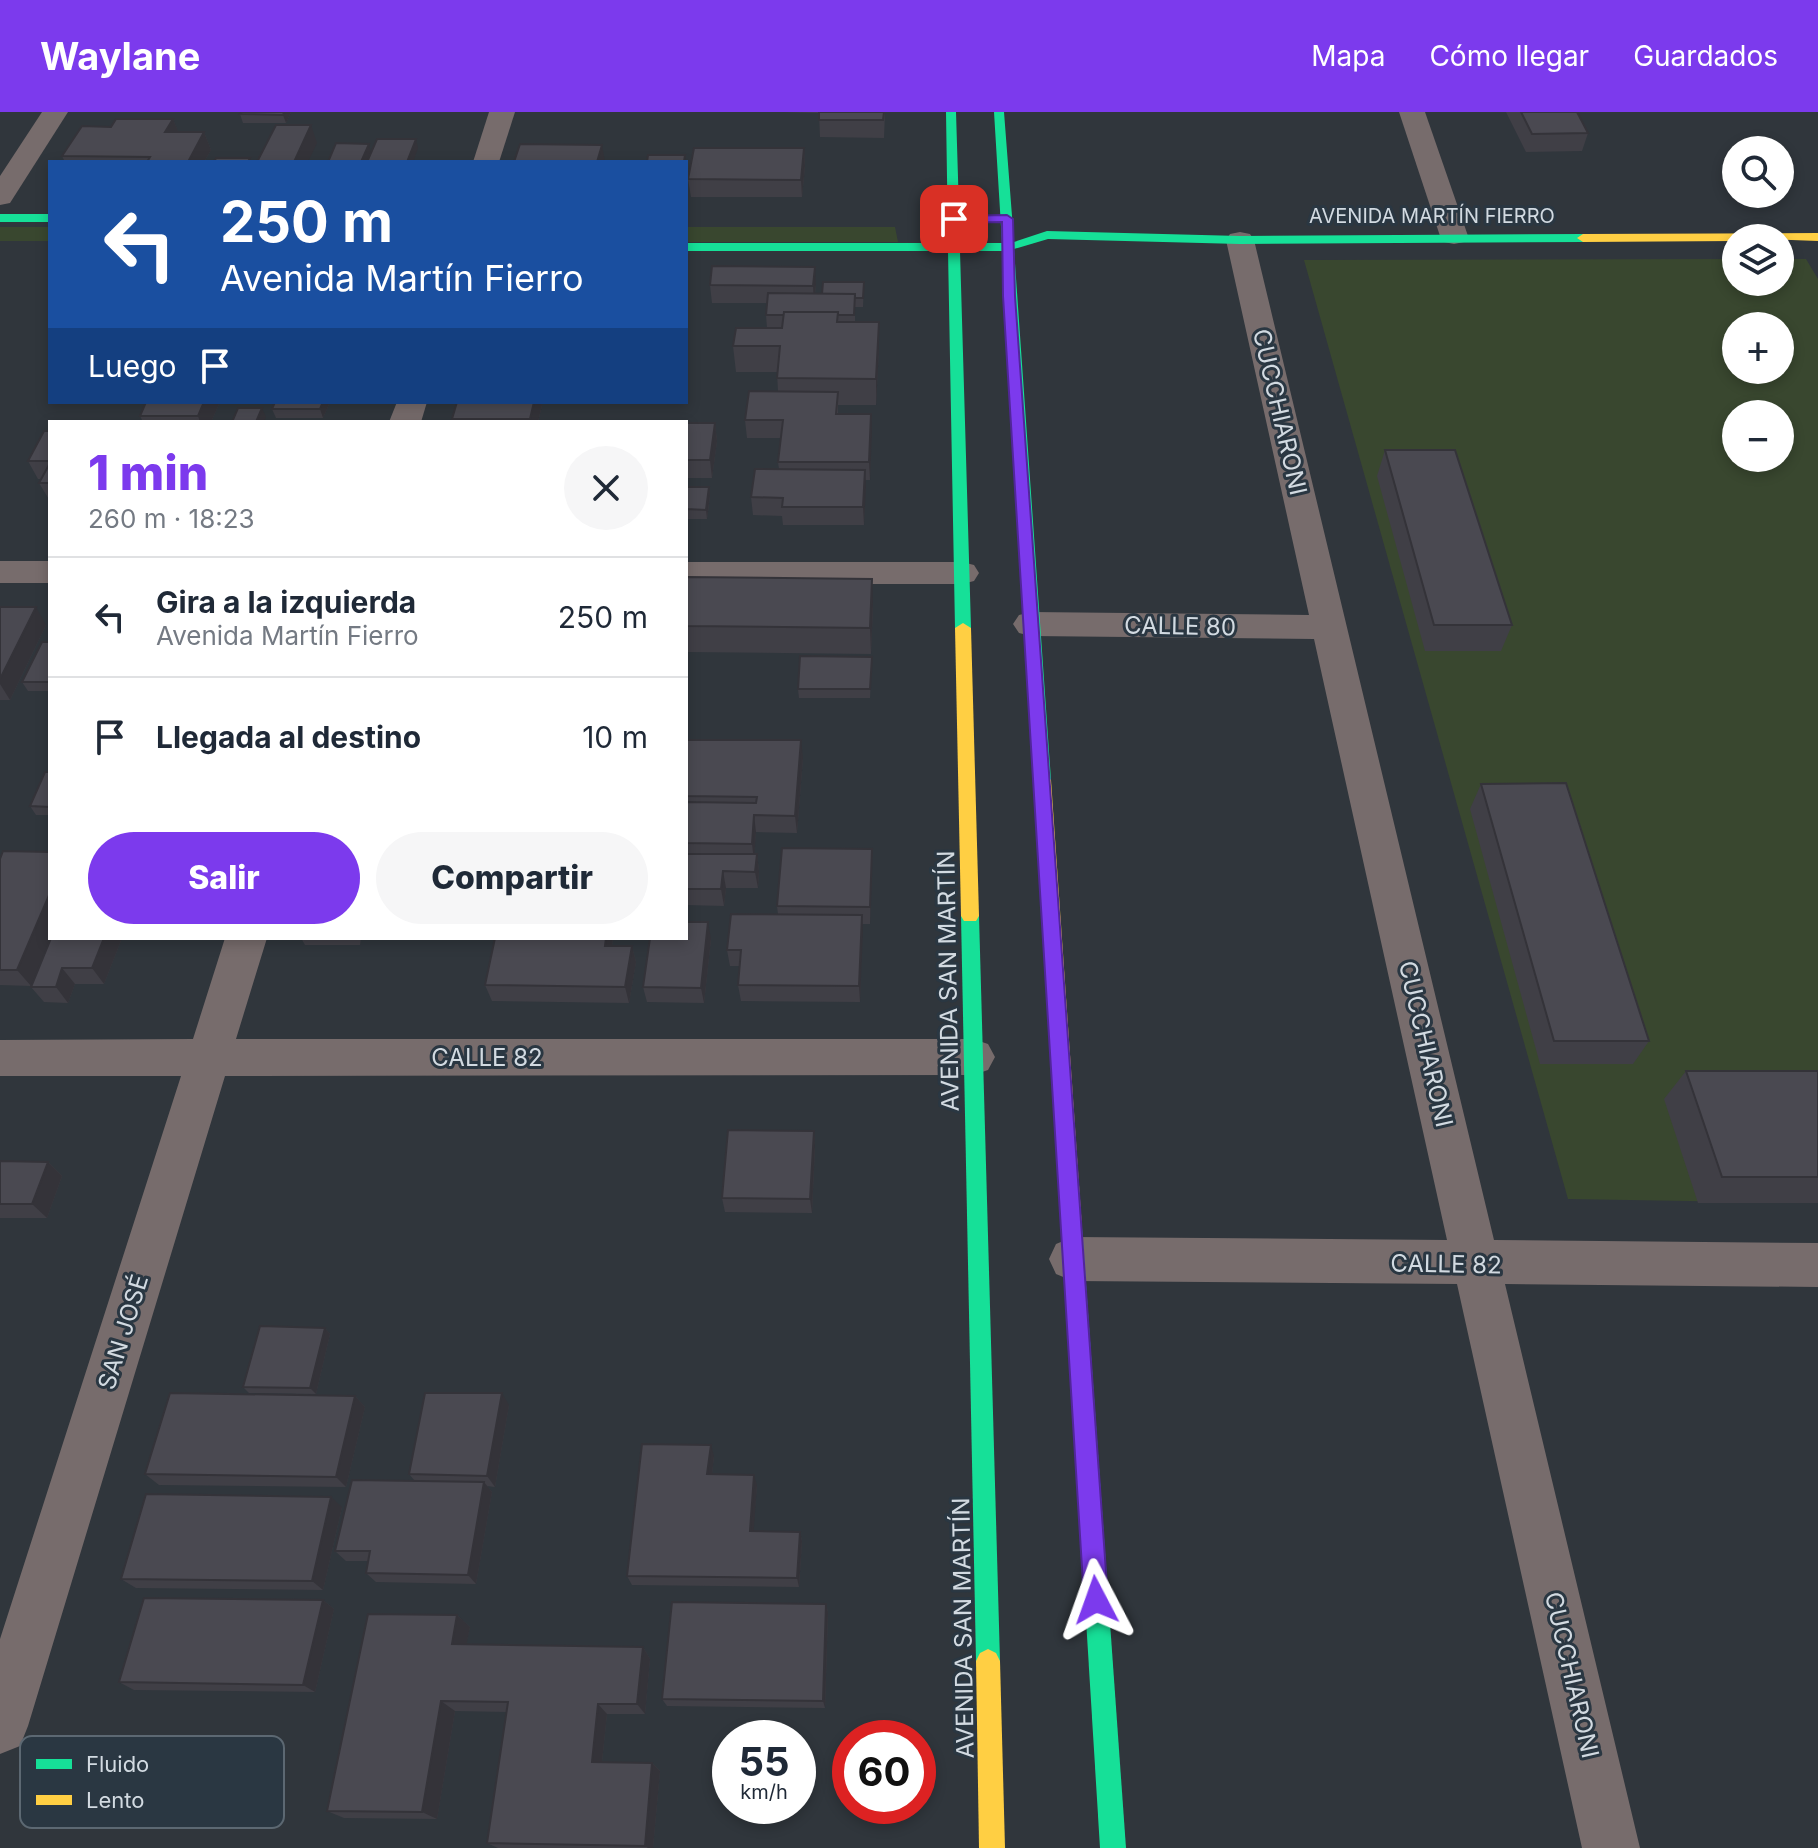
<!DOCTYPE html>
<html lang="es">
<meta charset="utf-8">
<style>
:root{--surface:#fff;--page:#f6f6f7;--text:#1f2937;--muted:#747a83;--line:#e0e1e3;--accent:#7c3aed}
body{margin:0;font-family:Inter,sans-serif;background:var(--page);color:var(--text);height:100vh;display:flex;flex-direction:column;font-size:30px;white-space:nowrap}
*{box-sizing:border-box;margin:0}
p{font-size:26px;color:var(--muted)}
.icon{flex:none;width:44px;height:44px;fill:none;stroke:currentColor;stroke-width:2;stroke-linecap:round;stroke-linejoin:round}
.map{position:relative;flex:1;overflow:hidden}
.side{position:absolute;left:48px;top:308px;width:640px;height:520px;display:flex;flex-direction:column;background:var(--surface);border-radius:0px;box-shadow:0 4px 12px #0003}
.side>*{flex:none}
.hud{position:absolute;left:48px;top:48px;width:640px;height:244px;border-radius:0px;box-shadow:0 4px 12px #0003;background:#1a4fa0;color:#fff;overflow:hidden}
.controls{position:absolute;left:1722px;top:24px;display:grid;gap:16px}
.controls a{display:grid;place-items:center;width:72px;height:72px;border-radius:50%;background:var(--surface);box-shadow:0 4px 12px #0003;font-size:40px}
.speed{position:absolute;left:712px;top:1608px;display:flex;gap:16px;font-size:40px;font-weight:700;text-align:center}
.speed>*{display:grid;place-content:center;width:104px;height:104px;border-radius:50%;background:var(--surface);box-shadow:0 4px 12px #0003;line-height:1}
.speed small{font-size:20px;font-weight:400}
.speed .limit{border:12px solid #d22;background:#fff;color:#111}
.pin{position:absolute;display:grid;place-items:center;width:68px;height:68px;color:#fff;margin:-34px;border-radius:16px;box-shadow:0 4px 12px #0006}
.me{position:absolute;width:88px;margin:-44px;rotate:356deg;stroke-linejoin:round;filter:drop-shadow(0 0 6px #0008)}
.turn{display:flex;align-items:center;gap:28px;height:168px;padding:0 40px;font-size:36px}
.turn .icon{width:104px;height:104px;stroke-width:2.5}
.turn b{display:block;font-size:56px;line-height:68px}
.then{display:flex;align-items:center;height:76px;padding:0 40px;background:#0003;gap:16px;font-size:30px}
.round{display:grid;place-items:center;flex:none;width:84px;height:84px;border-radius:42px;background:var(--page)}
.headline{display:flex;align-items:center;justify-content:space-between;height:136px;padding:0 40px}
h1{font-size:48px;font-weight:800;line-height:60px;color:var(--accent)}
.button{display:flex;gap:16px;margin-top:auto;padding:16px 40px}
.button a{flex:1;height:92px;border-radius:48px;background:var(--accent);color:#fff;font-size:32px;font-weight:800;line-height:92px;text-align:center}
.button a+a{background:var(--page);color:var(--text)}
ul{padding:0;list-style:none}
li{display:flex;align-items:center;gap:24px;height:120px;padding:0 40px;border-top:2px solid var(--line)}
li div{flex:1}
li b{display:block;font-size:30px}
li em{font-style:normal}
header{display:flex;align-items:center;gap:48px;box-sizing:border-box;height:112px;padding:0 40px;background:var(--accent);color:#fff}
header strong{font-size:38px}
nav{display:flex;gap:44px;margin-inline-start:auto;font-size:28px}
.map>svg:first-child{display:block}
.green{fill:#39472f;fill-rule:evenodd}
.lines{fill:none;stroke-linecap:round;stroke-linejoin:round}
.street{fill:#776c6c;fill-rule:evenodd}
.fast{fill:#16e098;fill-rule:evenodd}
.slow{fill:#ffcf43;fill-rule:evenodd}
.wall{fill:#403f46}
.shaded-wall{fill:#343339}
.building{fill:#4a4951;stroke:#343339;stroke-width:2}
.route{fill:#7c3aed;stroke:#51269a;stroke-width:2}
.labels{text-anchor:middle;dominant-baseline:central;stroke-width:6;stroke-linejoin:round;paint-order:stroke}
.far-street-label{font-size:20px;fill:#d2dae1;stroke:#2a3742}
.street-label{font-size:24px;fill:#d2dae1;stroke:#2a3742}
.key{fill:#2a3742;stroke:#5c6872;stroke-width:2}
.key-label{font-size:22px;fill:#d2dae1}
</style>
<header>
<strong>Waylane</strong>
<nav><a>Mapa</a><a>Cómo llegar</a><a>Guardados</a></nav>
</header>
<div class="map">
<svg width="1818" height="1736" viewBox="0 0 1818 1736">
<rect width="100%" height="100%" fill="#30363c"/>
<g class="green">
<rect x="0" y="115" width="50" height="14"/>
<path d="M686,115H895L898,130H686Z"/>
<path d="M1736,147V170H1780V147H1806L1818,167V1091L1568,1087L1304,148ZM1736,214H1780V258H1736ZM1736,302H1780V346H1736Z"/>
</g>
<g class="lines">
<g class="street">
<path d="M42,0H68L10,91L0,93V64Z"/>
<path d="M489,0H515L499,50H473Z"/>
<path d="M1399,0H1425L1468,124L1464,130L1454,132L1444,130L1440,124Z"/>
<path d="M1240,120L1250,122L1254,128L1494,1128L1818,1131V1175L1505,1172L1640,1736H1582L1457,1172L1073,1169L1056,1162L1049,1147L1056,1132L1073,1125L1447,1128L1314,527L1031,524L1019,521L1013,512L1019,503L1031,500L1309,503L1226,128L1230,122Z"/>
<path d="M397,290H427L421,310H389Z"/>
<rect x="0" y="449" width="50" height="22"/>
<path d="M686,450H962L974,453L979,461L974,469L962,472H686Z"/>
<path d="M225,826H267L236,927H973L988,932L995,945L988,958L973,963L225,964L28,1614L20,1634L0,1642V1527L181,964H0V928L193,927Z"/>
</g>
<g class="fast">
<path d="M946,0H956L960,131H1002L994,0H1004L1014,130L1047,119L1240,124L1583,122L1589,126L1583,130L1240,132L1048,127L1014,137L1051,668L1043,674L1035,668L1002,139H960L971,516L963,521L955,516L948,139H686V131H948Z"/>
<rect x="0" y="102" width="50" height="8"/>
<path d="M970,797L976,799L979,804L1000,1549L996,1557L988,1561L980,1557L976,1549L961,804L964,799Z"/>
<path d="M1072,1107L1079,1110L1082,1116L1126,1736H1100L1062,1116L1065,1110Z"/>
</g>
<g class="slow">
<path d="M1818,121V129L1736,126V129L1583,130L1577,126L1583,122Z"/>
<path d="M963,511L971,516L979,804L976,809H964L961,804L955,516Z"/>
<path d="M1043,662L1051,668L1082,1116L1079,1122L1072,1125L1065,1122L1062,1116L1035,668Z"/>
<path d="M988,1537L996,1541L1000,1549L1005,1736H979L976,1549L980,1541Z"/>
</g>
</g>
<g class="wall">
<path d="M291,0L286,11H243L240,2Z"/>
<path d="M782,0H885L884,26L820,25L819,1Z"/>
<path d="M1506,0H1577L1588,21L1582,39L1526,40Z"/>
<path d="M173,7L178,20H204L211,38L204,50H65L62,44L111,15Z"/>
<path d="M804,36L805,54L802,85H691L688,67Z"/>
<path d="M864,170L863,195H855V210H879V236L876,293H838V302H871L870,368H865L864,413H783L782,404L753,403L751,385L779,357L778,350L781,326H747L745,308L778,279L777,260H736L733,234L767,216L766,203L767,191H712L710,173H816L815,182H822Z"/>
<path d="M220,290L211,310H143L140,304Z"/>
<path d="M330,290L323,306H276L272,297Z"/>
<path d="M457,290H541L542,293L538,310H452V307Z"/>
<path d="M686,311H715L717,329L712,366H686Z"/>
<path d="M50,319V389L39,371L41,367H38L28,349Z"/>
<path d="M1385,338L1512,513L1501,539H1425L1377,364Z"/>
<path d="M686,375H709L710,384L707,407H686Z"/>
<path d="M686,465L873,493L871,542L686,540Z"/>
<path d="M0,495L46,513L10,588H0Z"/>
<path d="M50,530V579H28L22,570Z"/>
<path d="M872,545L870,586H799L798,577Z"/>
<path d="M686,628L803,646L797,721L756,720L754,742H757L759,759L758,776H726L724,794L686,793Z"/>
<path d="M50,660V703H36L30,694Z"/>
<path d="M1481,672L1649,929L1633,952H1540L1470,697Z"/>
<path d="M0,747L31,874L0,873Z"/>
<path d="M872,754L870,812H862L860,890L741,889L738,873L740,854H730L727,838L778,802L777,794Z"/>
<path d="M51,826H122L104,872H75L68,891L44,890L31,875Z"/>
<path d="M301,826H361L360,833H305Z"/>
<path d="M613,826L612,834H632L636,850L629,891L492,889L485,873Z"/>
<path d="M711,827L704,891L647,890L643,875Z"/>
<path d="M1686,959H1818V1091H1698L1664,987Z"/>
<path d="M814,1019L815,1034L812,1101L725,1100L722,1086Z"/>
<path d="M0,1049L48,1050L62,1064L47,1106H0Z"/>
<path d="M325,1216L330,1222L316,1282L249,1281L243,1275Z"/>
<path d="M355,1284L365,1295L346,1375L159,1373L145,1362Z"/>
<path d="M509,1293L495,1375L487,1374L492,1380L476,1472L376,1470L366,1461L368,1449H346L335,1439L415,1369L409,1362Z"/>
<path d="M714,1344L712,1362L757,1373L753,1419L800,1420L802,1429L799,1475L632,1473L627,1464Z"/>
<path d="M342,1395L323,1478L136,1476L121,1467Z"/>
<path d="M323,1488L334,1497L315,1580L134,1578L119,1570Z"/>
<path d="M826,1492L828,1500L825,1596L667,1594L662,1587Z"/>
<path d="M457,1503L470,1515L466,1532L643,1535L650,1547L645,1602H607L602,1650L652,1651L660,1659L653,1736H498L487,1731L507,1600L455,1599L437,1707L344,1706L327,1699Z"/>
</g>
<g class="shaded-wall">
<path d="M284,0H291L286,11L283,3Z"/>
<path d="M173,7L180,24L165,20Z"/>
<path d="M311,13L317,31L308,50H294Z"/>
<path d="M204,20L211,38L204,50H188Z"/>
<path d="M416,27L418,36L413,50H407Z"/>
<path d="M369,32L371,41L367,50H361Z"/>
<path d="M602,33L605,50H597Z"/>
<path d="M804,36L805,54L802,85L801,68Z"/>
<path d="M815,155L816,173L814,192L813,174Z"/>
<path d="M879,210V236L876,293V267Z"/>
<path d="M204,290H220L211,310H200L198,304Z"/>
<path d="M323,290H330L323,306L320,297Z"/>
<path d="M534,290H541L542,293L538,310H530V307Z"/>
<path d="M262,296L266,305L264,310H256Z"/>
<path d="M871,302L872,320L870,368L869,350Z"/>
<path d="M715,311L717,329L712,366L710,348Z"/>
<path d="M865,358L866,376L864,413L863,395Z"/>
<path d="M709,375L710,384L707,407L706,398Z"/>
<path d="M872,467L873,493L871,542L870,516Z"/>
<path d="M36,495L46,513L10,588L0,572V567Z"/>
<path d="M801,628L803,646L797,721L795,704Z"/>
<path d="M754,703L756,720L754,749L752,732Z"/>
<path d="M872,737V754L870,812V795Z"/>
<path d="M757,742L759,759L758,776L755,760Z"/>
<path d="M723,759L726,776L724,794L721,777Z"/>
<path d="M50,781V826L31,874L17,858Z"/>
<path d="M862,803L863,819L860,890L859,874Z"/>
<path d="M708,810L711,827L704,891L701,876Z"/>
<path d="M104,826H122L104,872L92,856Z"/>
<path d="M606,826H613L610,850L605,834Z"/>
<path d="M632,834L636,850L629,891L625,875Z"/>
<path d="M62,856L75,872L68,891L56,875Z"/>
<path d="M814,1019L815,1034L812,1101L810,1087Z"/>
<path d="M48,1050L62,1064L47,1106L32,1092Z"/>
<path d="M325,1216L330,1222L316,1282L310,1276Z"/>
<path d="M502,1281L509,1293L495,1375L487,1364Z"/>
<path d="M355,1284L365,1295L346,1375L336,1365Z"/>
<path d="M711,1333L714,1344L711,1372L707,1362Z"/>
<path d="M754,1363L757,1373L753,1429L750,1419Z"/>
<path d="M484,1370L492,1380L476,1472L468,1463Z"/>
<path d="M331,1385L342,1395L323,1478L312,1469Z"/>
<path d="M800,1420L802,1429L799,1475L797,1466Z"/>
<path d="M323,1488L334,1497L315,1580L303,1573Z"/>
<path d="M826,1492L828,1500L825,1596L823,1589Z"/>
<path d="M457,1503L470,1515L464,1544L452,1532Z"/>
<path d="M643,1535L650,1547L645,1602L637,1592Z"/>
<path d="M441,1589L455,1599L437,1707L422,1700Z"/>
<path d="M598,1592L607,1602L601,1659L592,1650Z"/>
<path d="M652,1651L660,1659L653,1736H648L645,1734Z"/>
</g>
<g class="building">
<path d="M242,0H284L283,3L240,2Z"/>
<path d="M819,0H884L883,8H819Z"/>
<path d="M1521,0H1577L1588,21L1532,22Z"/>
<path d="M116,7H173L165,20H204L188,50H147L150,45L62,44L82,14L111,15Z"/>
<path d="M276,13H311L294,50H257Z"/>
<path d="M377,27H416L407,50H367Z"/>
<path d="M336,31L369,32L361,50H328Z"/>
<path d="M520,32L602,33L597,50H514Z"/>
<path d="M694,36H804L801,68L688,67Z"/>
<path d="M648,43H685L684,50H647Z"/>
<path d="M216,46H250L248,50H214Z"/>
<path d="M712,154L815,155L813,174L710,173Z"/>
<path d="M823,170H864L863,186H855V182H822Z"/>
<path d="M768,181L855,182L854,203H838V200H784V203H766Z"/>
<path d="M784,200H838L837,210H879L876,267L777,266L780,234H733L736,216H782Z"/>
<path d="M749,279L838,280L836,302H871L869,350H778L783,308H745Z"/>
<path d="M146,290H204L198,304H140Z"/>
<path d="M275,290H323L320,297H272Z"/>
<path d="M457,290H534L530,307H452Z"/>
<path d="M238,296H262L256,310H232Z"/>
<path d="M686,311H715L710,348H686Z"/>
<path d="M44,319H50V349H28Z"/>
<path d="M1385,338H1455L1512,513H1434Z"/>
<path d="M50,351V371H39Z"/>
<path d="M755,357L865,358L863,395H782L783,386L751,385Z"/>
<path d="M686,375H709L706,398L686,397Z"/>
<path d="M686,465L872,467L870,516L686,514Z"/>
<path d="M0,495H36L0,567Z"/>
<path d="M42,530H50V570H22Z"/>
<path d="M800,544L872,545L870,577H798Z"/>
<path d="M686,628H801L795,704L754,703L752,732L686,731V690L756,691L757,685L686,684Z"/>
<path d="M45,660H50V695L30,694Z"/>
<path d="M1566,671L1649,929H1554L1481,672Z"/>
<path d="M782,736L872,737L870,795L777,794Z"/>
<path d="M3,739L50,740V781L17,858H0V747Z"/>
<path d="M686,742H757L755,760L723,759L721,777H686Z"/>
<path d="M731,802L862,803L859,874L738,873L741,838H727Z"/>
<path d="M686,810H708L701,876L643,875L650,826H686Z"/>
<path d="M51,826H104L92,856H62L56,875H31Z"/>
<path d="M495,826H606L605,834H632L625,875L485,873Z"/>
<path d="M1686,959H1818V1065H1722Z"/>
<path d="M728,1018L814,1019L810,1087L722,1086Z"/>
<path d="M0,1049L48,1050L32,1092H0Z"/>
<path d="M260,1214L325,1216L310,1276L243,1275Z"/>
<path d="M170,1281L355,1284L336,1365L145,1362Z"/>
<path d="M425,1281H502L487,1364L409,1362Z"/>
<path d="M642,1332L711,1333L707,1362L754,1363L750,1419L800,1420L797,1466L627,1464Z"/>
<path d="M352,1368L484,1370L468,1463L366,1461L370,1439H335Z"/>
<path d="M146,1382L331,1385L312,1469L121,1467Z"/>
<path d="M144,1486L323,1488L303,1573L119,1570Z"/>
<path d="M672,1490L826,1492L823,1589L662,1587Z"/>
<path d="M368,1502L457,1503L452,1532L643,1535L637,1592H598L592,1650L652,1651L645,1734L487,1731L508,1590L441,1589L422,1700L327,1699Z"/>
</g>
<path class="route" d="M1007,103L1013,107L1015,184L1108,1488L1104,1496L1096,1499L1088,1496L1084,1488L1003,184L1002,110L954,111L948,107L954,104Z"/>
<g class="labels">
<g class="far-street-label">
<text x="1432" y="104">AVENIDA MARTÍN FIERRO</text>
</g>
<g class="street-label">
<text transform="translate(1280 300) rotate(77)">CUCCHIARONI</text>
<text transform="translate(1180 514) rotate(1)">CALLE 80</text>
<text transform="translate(948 869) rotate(-91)">AVENIDA SAN MARTÍN</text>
<text transform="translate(1426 932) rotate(77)">CUCCHIARONI</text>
<text x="487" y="945">CALLE 82</text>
<text transform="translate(1446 1152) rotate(1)">CALLE 82</text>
<text transform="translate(123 1220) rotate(-73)">SAN JOSÉ</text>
<text transform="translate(963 1516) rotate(-91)">AVENIDA SAN MARTÍN</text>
<text transform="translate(1572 1563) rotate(77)">CUCCHIARONI</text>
</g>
</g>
<rect x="20" y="1624" width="264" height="92" rx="12" class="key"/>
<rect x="36" y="1647" width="36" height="10" fill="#16e098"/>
<rect x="36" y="1683" width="36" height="10" fill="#ffcf43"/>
<g class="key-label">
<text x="86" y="1660">Fluido</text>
<text x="86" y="1696">Lento</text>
</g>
</svg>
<div class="controls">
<a><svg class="icon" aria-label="search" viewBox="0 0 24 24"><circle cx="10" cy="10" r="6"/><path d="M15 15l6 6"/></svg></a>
<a><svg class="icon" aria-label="layers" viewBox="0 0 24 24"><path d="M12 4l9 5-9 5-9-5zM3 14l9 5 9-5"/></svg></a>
<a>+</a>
<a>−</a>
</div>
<div class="speed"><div>55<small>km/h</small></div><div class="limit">60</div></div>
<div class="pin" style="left:954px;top:107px;background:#d93025"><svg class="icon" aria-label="arrive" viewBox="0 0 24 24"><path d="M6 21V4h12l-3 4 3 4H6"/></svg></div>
<svg class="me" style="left:1096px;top:1488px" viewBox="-20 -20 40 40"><path d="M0-17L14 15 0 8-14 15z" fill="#7c3aed" stroke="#fff" stroke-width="4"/></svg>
<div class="hud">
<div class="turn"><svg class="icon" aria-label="left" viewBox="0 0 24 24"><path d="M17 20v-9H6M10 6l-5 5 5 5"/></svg><div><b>250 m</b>Avenida Martín Fierro</div></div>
<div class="then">Luego<svg class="icon" aria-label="arrive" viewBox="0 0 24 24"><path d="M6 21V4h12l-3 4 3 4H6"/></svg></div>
</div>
<section class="side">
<div class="headline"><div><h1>1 min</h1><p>260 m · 18:23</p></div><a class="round"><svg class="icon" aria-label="close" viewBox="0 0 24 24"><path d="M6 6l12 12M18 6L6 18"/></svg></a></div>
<ul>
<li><svg class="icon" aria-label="left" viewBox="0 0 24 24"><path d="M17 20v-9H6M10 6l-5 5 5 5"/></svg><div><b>Gira a la izquierda</b><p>Avenida Martín Fierro</p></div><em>250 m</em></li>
<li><svg class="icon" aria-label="arrive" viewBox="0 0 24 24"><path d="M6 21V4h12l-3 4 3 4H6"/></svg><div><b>Llegada al destino</b></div><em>10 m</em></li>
</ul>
<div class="button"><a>Salir</a><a>Compartir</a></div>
</section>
</div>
